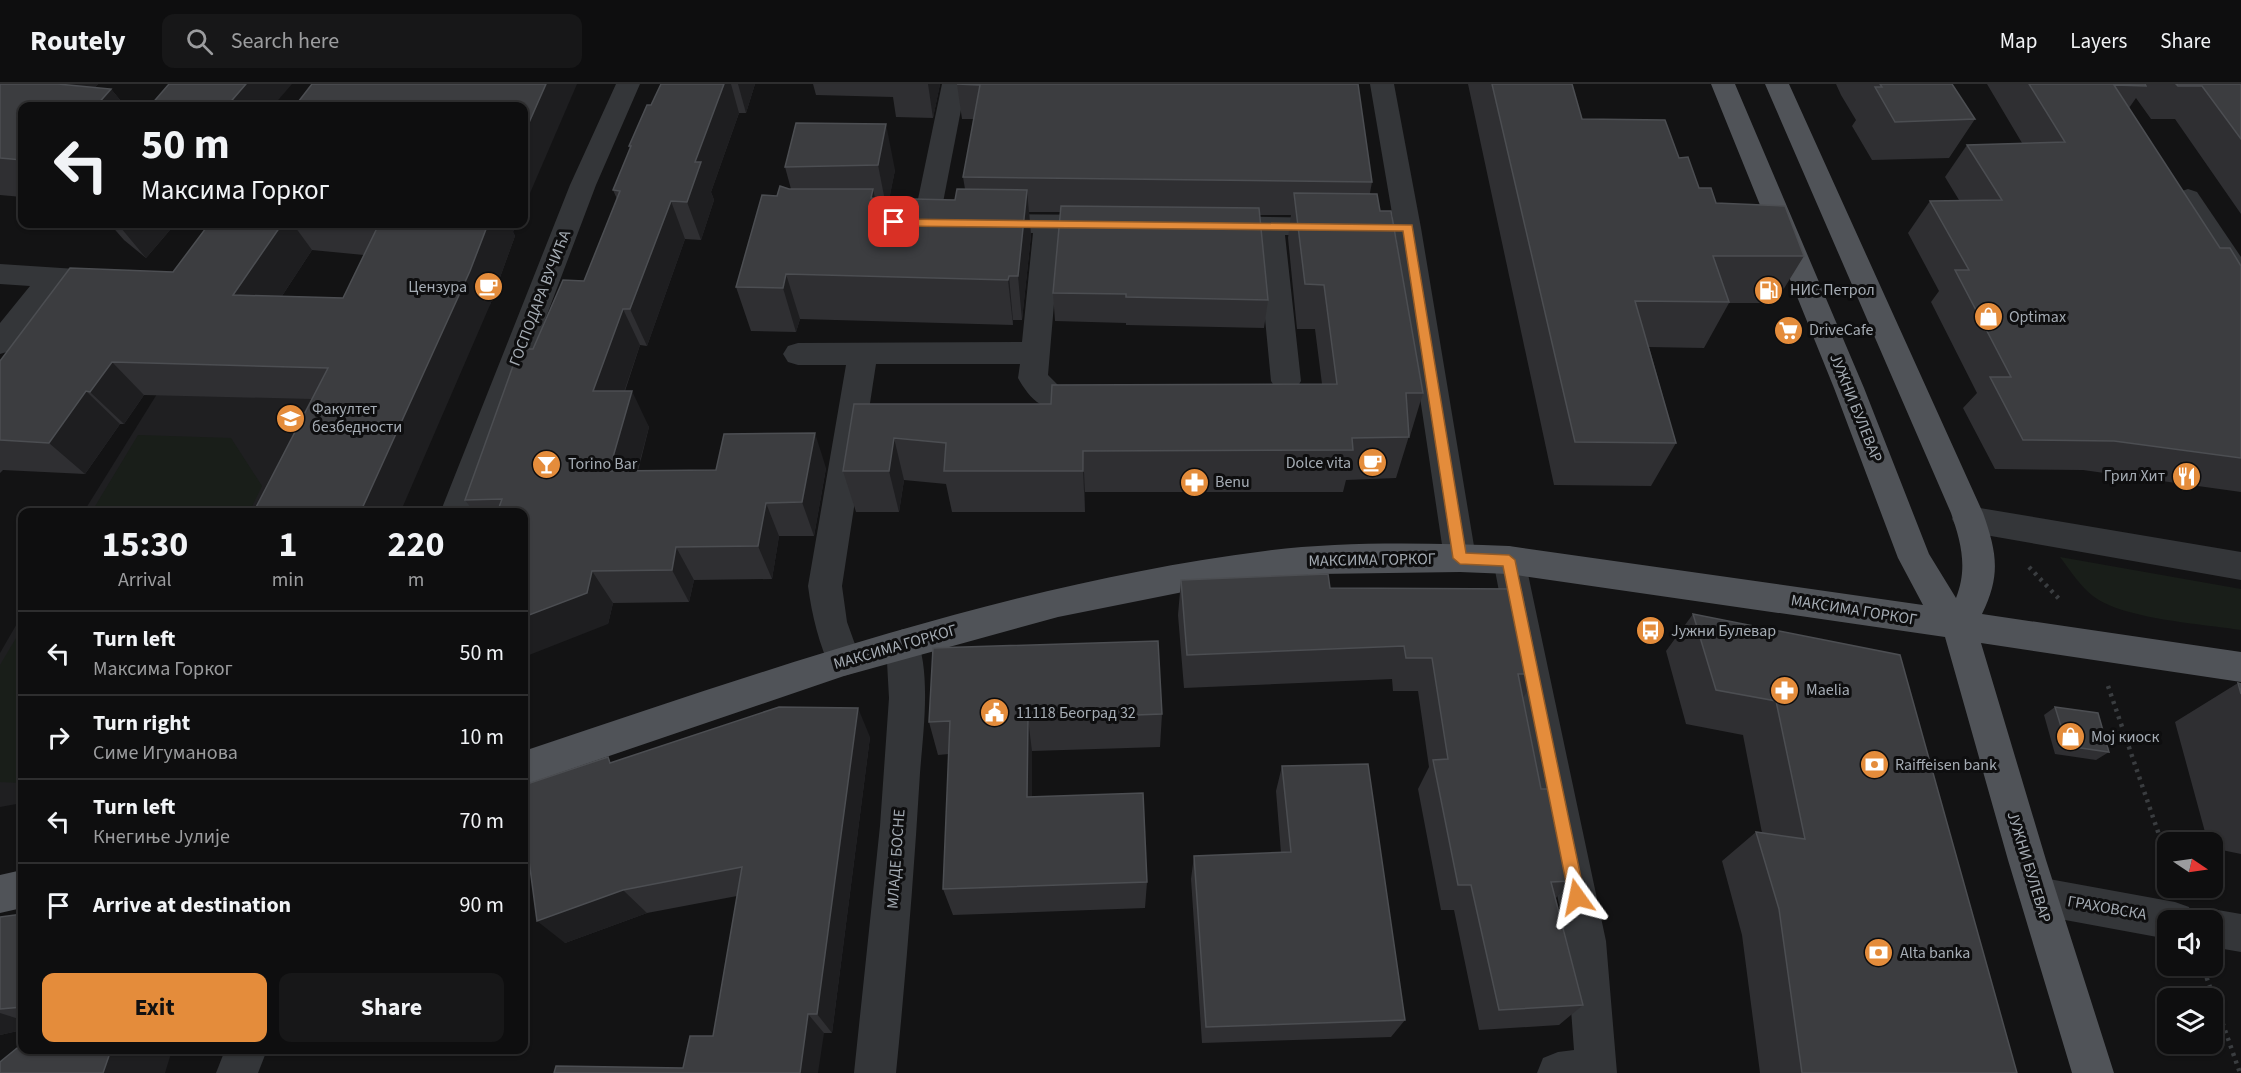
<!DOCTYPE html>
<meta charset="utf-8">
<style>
:root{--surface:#0e0e0f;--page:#171718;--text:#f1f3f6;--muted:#9b9c9e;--line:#2e2e2f;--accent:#e48c3b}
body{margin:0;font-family:"Source Sans 3",sans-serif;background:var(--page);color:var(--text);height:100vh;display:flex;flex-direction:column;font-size:22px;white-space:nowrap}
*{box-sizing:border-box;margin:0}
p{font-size:20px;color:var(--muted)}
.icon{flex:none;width:33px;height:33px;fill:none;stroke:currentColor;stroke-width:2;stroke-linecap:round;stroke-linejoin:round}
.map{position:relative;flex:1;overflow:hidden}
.sheet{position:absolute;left:18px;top:424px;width:510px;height:546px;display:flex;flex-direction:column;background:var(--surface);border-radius:12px;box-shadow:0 2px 4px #0004,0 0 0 2px var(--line)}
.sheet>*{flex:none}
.guide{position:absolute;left:18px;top:18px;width:510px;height:126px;border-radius:12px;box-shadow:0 2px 4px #0004,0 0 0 2px var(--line);background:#0e0e0f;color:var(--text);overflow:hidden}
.needle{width:39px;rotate:103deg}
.controls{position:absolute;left:2157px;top:748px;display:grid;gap:12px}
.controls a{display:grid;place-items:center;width:66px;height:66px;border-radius:12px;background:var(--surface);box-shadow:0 2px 4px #0004,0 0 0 2px var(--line);font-size:30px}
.pin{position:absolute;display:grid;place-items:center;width:51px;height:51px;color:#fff;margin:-26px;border-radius:12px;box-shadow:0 3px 9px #0006}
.me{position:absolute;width:66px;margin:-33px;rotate:348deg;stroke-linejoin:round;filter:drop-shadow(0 0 4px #0008)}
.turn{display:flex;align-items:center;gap:21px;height:126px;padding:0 24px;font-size:27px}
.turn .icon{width:78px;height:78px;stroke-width:2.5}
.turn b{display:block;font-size:42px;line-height:51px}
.eta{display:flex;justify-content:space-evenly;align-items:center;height:102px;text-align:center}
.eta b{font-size:36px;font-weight:700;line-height:42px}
.cta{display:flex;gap:12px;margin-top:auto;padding:12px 24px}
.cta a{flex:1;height:69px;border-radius:12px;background:var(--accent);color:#111;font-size:24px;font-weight:700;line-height:69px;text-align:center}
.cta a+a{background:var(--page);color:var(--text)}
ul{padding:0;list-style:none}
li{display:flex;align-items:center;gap:18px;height:84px;padding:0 24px;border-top:2px solid var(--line)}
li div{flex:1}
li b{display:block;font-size:22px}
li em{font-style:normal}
header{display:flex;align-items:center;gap:36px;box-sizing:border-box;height:84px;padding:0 30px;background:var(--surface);border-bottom:2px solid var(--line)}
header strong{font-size:28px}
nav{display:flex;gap:33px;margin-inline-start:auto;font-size:21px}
.search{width:420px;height:54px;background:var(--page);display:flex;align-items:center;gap:15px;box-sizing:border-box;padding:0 21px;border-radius:12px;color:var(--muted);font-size:22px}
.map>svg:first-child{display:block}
.built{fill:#1f1f21}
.green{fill:#191e19}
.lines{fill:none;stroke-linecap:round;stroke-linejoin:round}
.path{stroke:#3a3d40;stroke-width:4.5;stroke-dasharray:3 5;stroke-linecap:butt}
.minor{fill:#343639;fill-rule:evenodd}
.major{fill:#505358;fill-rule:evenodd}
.wall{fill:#2f2f32;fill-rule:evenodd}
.shaded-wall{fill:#1e1e20}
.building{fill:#3c3d40;stroke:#4c4e52;stroke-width:1.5}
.route{fill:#e48c3b;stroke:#945b26;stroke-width:1.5}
.labels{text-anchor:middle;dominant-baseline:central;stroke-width:6;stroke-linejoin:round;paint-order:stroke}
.poi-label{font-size:16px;fill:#a5acb4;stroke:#0e0e0f;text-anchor:start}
.street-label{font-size:16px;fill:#a5acb4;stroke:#0e0e0f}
</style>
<header>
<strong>Routely</strong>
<div class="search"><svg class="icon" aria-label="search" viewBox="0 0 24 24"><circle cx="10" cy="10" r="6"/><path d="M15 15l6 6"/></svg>Search here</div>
<nav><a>Map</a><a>Layers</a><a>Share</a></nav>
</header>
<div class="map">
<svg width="2241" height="989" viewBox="0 0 2241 989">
<rect width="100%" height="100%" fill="#131314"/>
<g class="built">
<path d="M203,236L476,250L398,429H83Z"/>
<path d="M22,531V719L0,723V569Z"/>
</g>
<g class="green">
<path d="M138,351L231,354L262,402L249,429H91Z"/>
<path d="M2060,473L2241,505V546C2203,540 2122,535 2093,512C2080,502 2070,486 2060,473Z"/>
<path d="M22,544V699L0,698V581Z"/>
</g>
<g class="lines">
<g class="path">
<path d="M2029,483L2061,517"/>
<path d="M2108,602L2168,777"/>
<path d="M2204,886L2240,989"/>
</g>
<g class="minor">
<path d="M616,0H640L596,101L472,429H440L570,101Z"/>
<path d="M942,0H966L939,139L935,145L926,148L917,145L913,139Z"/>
<path d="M1370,0H1394L1421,144L1476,474L1472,484L1460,488L1448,484L1444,474L1396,153L1285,151L1301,297L1296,305L1286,308L1276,305L1271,297L1257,151L1215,150L1206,147L1202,141L1206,135L1215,132L1393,135Z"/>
<path d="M2188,105L2197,108L2241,173V205L2231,202L2175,114L2179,108Z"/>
<path d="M984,130L1103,131L1112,134L1116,140L1112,146L1103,149H1060L1048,291L1058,301L1097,303L1108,306L1112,314L1108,322C1094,326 1052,328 1040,320C1031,315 1023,303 1018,294L1020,280H876L842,502L847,538L861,577L856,588L844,592L832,588C819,560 812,532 808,502L846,281H798L788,278L783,270L788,262L798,259L1022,258L1033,149L984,148L975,145L971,139L975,133Z"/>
<path d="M0,180L107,187L117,190L121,197L117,204L107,207L60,204L10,267L0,270V239L30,202L0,200Z"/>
<path d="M1968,422L2241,468V496L1968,448L1957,444L1952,435L1957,426Z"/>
<path d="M1509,462L1521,466L1525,476L1606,857L1617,989H1537L1543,974L1558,968L1574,966L1566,857L1493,476L1497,466Z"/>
<path d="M903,545L915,550C932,586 923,649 920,689C914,789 906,889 896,989H854L880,742L889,614L886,560L891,550Z"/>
<path d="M2038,793L2175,818L2189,823L2194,837H2168V855L2038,831L2024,825L2019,812L2024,799Z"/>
<path d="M2212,825L2241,830V868L2212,863V837H2195L2198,830Z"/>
<path d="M225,966H267L258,989H216Z"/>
</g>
<g class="major">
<path d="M1711,0H1735L1864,304L1929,470L1956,514C1968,484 1961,458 1951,429L1765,0H1789L1983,429C1997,469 2001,491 1982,530L2241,568V598L1981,559L2046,776L2114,989H2072L2008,776L1945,553L1509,490L1460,488L1318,490L1267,494L1213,502L1058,533L844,592L524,701V667C764,587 1012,499 1265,467C1341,457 1431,459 1509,462L1923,521L1898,474L1834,304Z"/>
<path d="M22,786V824L0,829V791Z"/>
</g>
</g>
<g class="wall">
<path d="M0,0H98L94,4L111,5L125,22H22V113L0,111Z"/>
<path d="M661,0H755L746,29H739L711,108L714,116L701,156L685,155L647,262L640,261L625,307L649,343L638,387L826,384L814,452H779L772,495L694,496L689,518L613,519L608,540L524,429H475L465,416L533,265L584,197L617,115L613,106L630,65L629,62L651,21Z"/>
<path d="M813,0H940L933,34L896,33L893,13L816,11Z"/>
<path d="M957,0H1358L1372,98L1370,109L1380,127L1423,309L1410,352H1409L1396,394L1346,396L1343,408H1085V428H952L946,400L904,396L899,428H856L843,387L854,320H1051L1322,300L1315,245H1297L1288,154L1291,131H1260L1268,216L1264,244L1126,241V239L1055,237L1053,209L1060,128H1029L1031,151L1022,236H1013V241L800,235L796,248L751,247L736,203L777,112L791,105L785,83L796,39L895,86L889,115L955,116L965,105L963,93L974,35H962Z"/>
<path d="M1468,0H1572L1582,35L1679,74L1699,104L1716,119L1804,172L1775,219H1729L1704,264L1649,263L1676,359L1651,402L1554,401Z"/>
<path d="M1836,0H1952L1975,35L1949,74L1872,76L1852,42L1856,36L1841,11Z"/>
<path d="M1987,0H2241V130L2175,35H2151L2136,14L2129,24L2220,164L2241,182V408L2083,386L1995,385L1963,324L1977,309L1931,218L1939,207L1908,149L1930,117L1959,116L1945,93L1967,61L2022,59Z"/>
<path d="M110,140H175L146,174L124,156Z"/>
<path d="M209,140H516L513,148L515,152L490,221L312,315L144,311L124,340H120L85,390L3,386L0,389V277L173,188ZM312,166L364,171L343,214L282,212Z"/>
<path d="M1181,496L1330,504L1538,590L1523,614L1541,705L1571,797L1556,814L1583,921L1559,941L1479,946L1454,826H1441L1418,705L1429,683L1418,607H1393L1392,595L1184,604L1178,531Z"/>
<path d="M1693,530L1900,571L2017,989H1760L1742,851L1722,777L1756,748L1762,749L1743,651L1686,640L1666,567Z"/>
<path d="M2238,599L2241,600V770L2212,764V759H2208L2175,638Z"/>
<path d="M2055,623L2109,668L2096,676L2055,670L2044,631Z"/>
<path d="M1162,630L1160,663L1032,667V713L1147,798L1145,824L953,831L943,805L949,670L938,671L929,638Z"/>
<path d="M870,653L832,949H824L683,984L713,952L737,812L647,829L565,859L528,769L524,783V701L613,678Z"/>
<path d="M1282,682L1405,936L1391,953L1202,959L1191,795L1194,772L1281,769L1276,707Z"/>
<path d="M22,830V946L0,951V833Z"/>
</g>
<g class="shaded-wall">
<path d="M30,0H98L76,22Z"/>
<path d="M246,0H292L273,22H227Z"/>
<path d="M546,0H577L524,123V50Z"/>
<path d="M724,0H731L739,29L711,108L714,116L701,156L687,118L695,78Z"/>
<path d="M738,0H755L746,29Z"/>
<path d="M928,0H940L933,34Z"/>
<path d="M111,5L125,22H96Z"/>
<path d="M886,40L895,86L887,127L878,81Z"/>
<path d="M873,105L883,151L871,114Z"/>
<path d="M1027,106L1031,151L1022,236L1018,192Z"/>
<path d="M671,117L685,155L647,262L630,225Z"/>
<path d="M124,140H175L146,174L121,144Z"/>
<path d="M282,140H293L312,166L261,244L233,211Z"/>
<path d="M488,140H516L513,148L515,152L490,221L400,429H360Z"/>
<path d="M786,190L800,235L796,248L783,204Z"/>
<path d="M1009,192L1013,236V241L1008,196Z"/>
<path d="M623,225L640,261L612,343L593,307Z"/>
<path d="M112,278L144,311L124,340L90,308Z"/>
<path d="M86,307L120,340L85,390L49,359Z"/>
<path d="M632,307L649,343L628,421L609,387Z"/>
<path d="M815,349L826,384L814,452L802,418Z"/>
<path d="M894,354L904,396L899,428L889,387Z"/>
<path d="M1083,367L1085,408V428L1083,387Z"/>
<path d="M766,419L779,452L772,495L758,462Z"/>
<path d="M676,463L694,496L689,518L672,486Z"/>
<path d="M592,487L613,519L608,540L524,573V533Z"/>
<path d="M858,624L870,653L832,949L817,930Z"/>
<path d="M1028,635L1032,667V743L1027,713Z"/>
<path d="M524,715L539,730L524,783Z"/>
<path d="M623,806L647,829L565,859L537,837Z"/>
<path d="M0,929L22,936V946L0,951Z"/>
<path d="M808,930L824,949L818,989H800Z"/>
<path d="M111,966H172L165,989H103Z"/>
</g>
<g class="building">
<path d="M0,0H58L111,5L96,22H22V76L0,74Z"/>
<path d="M169,0H246L227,22H150Z"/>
<path d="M312,0H546L524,50V22H295Z"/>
<path d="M661,0H724L695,78H701L687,118L671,117L630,225H623L593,307H632L609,387L716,386L724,350L815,349L802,418L766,419L758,462L676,463L672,486L592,487L587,509L524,533V429H497L502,415L465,416L519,265H533L563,196L584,197L620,107L613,106L631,62H629L647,21H651Z"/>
<path d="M957,0H1358L1372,98L963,93L980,1Z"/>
<path d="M1492,0H1572L1582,35L1665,36L1679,74L1688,73L1699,104H1711L1716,119L1785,122L1804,172H1713L1729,218L1635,217L1676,359L1575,358Z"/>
<path d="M1880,0H1952L1975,35L1895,38L1875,3H1882Z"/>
<path d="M2029,0H2145L2146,2L2114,1L2220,164H2230L2241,182V374L2114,357L2023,356L1990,293H2011L1955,186H1969L1930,117L2002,116L1967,61L2065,58Z"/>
<path d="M2176,0H2241V55L2202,2H2178Z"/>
<path d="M796,39L886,40L878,81L785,83Z"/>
<path d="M780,102L789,105H873L871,114L955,116L957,105L1027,106L1018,192H1009L1008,196L786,190L783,204L736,203L762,111L777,112Z"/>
<path d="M1294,109L1377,110L1380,127H1391L1423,309H1406L1409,353L1352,354L1353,366L1083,367V387H944L946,359L894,354L889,387H843L854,320H1051L1052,301L1337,300L1324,201L1305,200Z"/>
<path d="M1061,122L1259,124L1268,216L1126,213V210L1053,209Z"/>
<path d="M115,140H124L121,144Z"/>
<path d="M209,140H282L233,211L343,214L379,140H488L470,187L360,429H253L328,284L112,278L90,308L86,307L49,359L0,356V277L70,184L173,188Z"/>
<path d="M1328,490L1330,504L1521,505L1538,590H1518L1541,705H1549L1571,797L1551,798L1583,921L1499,926L1471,801H1458L1433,676L1448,675L1432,574H1406L1404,562L1187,571L1181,496Z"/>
<path d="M1693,530L1900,571L2017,989H1802L1779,825L1756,748L1805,755L1776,617L1716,606Z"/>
<path d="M1158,557L1162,630L1028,635L1027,713L1143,709L1147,798L943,805L950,637L929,638L933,564Z"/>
<path d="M2238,599L2241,600V610Z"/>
<path d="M779,623L858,624L817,930H808L800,989H554L556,982L683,984L690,952H713L742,783L623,806L537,837L524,739V701L608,673L610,679Z"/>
<path d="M2055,623L2098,629L2109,668L2067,662Z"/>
<path d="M1368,680L1405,936L1206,943L1194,772L1291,768L1282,682Z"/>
<path d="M22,830V923L0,925V833Z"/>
<path d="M22,960V966H111L103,989H0V978Z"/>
</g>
<path class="route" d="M894,135L1412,141L1466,469L1509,471L1515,476L1585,813L1583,818L1577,821L1572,818L1569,813L1503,482L1460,480L1453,474L1403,147L894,142L889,138Z"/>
<defs>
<symbol id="cafe-disc" viewBox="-11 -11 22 22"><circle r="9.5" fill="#e48c3b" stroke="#0e0e0f"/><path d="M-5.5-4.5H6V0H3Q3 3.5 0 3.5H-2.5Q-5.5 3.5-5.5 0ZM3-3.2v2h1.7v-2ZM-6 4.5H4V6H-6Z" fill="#fff"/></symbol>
<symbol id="fuel-disc" viewBox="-11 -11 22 22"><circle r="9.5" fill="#e48c3b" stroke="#0e0e0f"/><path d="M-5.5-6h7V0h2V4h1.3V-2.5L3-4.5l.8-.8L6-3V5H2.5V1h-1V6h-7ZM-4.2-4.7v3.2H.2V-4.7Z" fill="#fff"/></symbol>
<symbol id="shop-disc" viewBox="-11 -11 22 22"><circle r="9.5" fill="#e48c3b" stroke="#0e0e0f"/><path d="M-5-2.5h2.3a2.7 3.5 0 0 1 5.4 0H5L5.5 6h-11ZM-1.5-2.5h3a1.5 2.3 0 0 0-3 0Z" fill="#fff"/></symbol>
<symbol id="supermarket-disc" viewBox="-11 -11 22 22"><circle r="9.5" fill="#e48c3b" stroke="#0e0e0f"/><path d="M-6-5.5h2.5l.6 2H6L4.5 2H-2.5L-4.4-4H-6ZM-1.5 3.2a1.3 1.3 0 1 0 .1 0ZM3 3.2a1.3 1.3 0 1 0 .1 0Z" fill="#fff"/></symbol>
<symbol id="university-disc" viewBox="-11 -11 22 22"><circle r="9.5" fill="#e48c3b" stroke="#0e0e0f"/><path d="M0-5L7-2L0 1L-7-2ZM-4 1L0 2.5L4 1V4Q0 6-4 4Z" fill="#fff"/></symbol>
<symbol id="bar-disc" viewBox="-11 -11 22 22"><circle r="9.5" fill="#e48c3b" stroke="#0e0e0f"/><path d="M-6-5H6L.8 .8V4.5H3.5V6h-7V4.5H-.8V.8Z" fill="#fff"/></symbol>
<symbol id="restaurant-disc" viewBox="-11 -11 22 22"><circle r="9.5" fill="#e48c3b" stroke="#0e0e0f"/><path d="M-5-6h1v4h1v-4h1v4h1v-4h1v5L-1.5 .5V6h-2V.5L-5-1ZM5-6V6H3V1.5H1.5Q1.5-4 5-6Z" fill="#fff"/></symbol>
<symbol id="pharmacy-disc" viewBox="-11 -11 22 22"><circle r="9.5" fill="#e48c3b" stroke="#0e0e0f"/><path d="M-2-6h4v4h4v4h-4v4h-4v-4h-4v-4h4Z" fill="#fff"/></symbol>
<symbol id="bus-disc" viewBox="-11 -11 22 22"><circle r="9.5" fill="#e48c3b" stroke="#0e0e0f"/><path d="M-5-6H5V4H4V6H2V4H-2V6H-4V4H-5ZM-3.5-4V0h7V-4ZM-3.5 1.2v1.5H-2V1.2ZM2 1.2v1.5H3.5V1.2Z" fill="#fff"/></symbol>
<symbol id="civic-disc" viewBox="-11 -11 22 22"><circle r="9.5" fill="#e48c3b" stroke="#0e0e0f"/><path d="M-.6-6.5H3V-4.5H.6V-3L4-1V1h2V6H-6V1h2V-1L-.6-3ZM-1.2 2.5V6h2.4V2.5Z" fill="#fff"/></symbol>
<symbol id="bank-disc" viewBox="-11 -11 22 22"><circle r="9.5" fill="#e48c3b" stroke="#0e0e0f"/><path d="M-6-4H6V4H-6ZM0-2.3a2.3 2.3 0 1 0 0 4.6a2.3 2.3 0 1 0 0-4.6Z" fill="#fff"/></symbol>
</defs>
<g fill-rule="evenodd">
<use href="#cafe-disc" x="472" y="186" width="33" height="33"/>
<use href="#fuel-disc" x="1752" y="190" width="33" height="33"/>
<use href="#shop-disc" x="1972" y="216" width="33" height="33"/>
<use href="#supermarket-disc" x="1772" y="230" width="33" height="33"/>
<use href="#university-disc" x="274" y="318" width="33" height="33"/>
<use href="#cafe-disc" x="1356" y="362" width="33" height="33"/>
<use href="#bar-disc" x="530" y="364" width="33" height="33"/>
<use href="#restaurant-disc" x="2170" y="376" width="33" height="33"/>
<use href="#pharmacy-disc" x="1178" y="382" width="33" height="33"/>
<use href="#bus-disc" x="1634" y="530" width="33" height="33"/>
<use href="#pharmacy-disc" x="1768" y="590" width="33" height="33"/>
<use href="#civic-disc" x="978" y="612" width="33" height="33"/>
<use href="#shop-disc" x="2054" y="636" width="33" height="33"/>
<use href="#bank-disc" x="1858" y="664" width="33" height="33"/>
<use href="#bank-disc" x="1862" y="852" width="33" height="33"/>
</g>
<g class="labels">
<g class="poi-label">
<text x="467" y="203" text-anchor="end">Цензура</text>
<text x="1790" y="206">НИС Петрол</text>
<text x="2009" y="233">Optimax</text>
<text x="1809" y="246">DriveCafe</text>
<text x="312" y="325">Факултет<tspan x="312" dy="18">безбедности</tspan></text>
<text x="1351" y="379" text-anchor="end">Dolce vita</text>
<text x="568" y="380">Torino Bar</text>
<text x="2165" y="392" text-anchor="end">Грил Хит</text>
<text x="1215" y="398">Benu</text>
<text x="1671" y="547">Јужни Булевар</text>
<text x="1806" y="606">Maelia</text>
<text x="1016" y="629">11118 Београд 32</text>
<text x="2091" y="653">Мој киоск</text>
<text x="1895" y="681">Raiffeisen bank</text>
<text x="1900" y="869">Alta banka</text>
</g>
<g class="street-label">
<text transform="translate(540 214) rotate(-69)">ГОСПОДАРА ВУЧИЋА</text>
<text transform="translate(1856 324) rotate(68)">ЈУЖНИ БУЛЕВАР</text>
<text transform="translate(1372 476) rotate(-1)">МАКСИМА ГОРКОГ</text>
<text transform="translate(1854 526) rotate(9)">МАКСИМА ГОРКОГ</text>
<text transform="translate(895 563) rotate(-16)">МАКСИМА ГОРКОГ</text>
<text transform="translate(896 775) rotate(-86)">МЛАДЕ БОСНЕ</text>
<text transform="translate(2029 783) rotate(73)">ЈУЖНИ БУЛЕВАР</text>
<text transform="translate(2107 824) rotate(10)">ГРАХОВСКА</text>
</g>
</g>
</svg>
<div class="controls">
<a><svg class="needle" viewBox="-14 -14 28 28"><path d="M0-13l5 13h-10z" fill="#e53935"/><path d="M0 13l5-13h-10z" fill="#9b9c9e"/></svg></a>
<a><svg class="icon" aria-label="sound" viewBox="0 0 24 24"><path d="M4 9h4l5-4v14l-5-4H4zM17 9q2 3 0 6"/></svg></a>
<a><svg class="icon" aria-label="layers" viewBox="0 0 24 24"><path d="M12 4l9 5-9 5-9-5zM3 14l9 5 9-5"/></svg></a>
</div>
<div class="pin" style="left:894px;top:138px;background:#d93025"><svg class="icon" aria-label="arrive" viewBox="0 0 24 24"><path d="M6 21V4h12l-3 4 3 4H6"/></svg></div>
<svg class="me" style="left:1577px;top:813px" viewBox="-20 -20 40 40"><path d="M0-17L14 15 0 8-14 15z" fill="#e48c3b" stroke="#fff" stroke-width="4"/></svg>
<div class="guide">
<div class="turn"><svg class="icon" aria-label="left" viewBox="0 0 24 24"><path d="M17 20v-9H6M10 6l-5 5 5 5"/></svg><div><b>50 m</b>Максима Горког</div></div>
</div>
<section class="sheet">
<div class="eta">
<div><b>15:30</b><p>Arrival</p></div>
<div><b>1</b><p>min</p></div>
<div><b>220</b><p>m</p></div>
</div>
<ul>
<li><svg class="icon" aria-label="left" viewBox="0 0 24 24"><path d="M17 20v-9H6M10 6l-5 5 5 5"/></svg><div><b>Turn left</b><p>Максима Горког</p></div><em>50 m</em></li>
<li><svg class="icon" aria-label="right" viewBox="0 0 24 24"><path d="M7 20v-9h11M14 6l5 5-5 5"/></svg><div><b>Turn right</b><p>Симе Игуманова</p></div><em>10 m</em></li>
<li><svg class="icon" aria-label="left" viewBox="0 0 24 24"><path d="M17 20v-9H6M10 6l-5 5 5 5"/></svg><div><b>Turn left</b><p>Кнегиње Јулије</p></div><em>70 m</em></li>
<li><svg class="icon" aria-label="arrive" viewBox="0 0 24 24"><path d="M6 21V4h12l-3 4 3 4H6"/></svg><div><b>Arrive at destination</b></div><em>90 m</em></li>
</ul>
<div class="cta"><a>Exit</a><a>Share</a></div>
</section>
</div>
